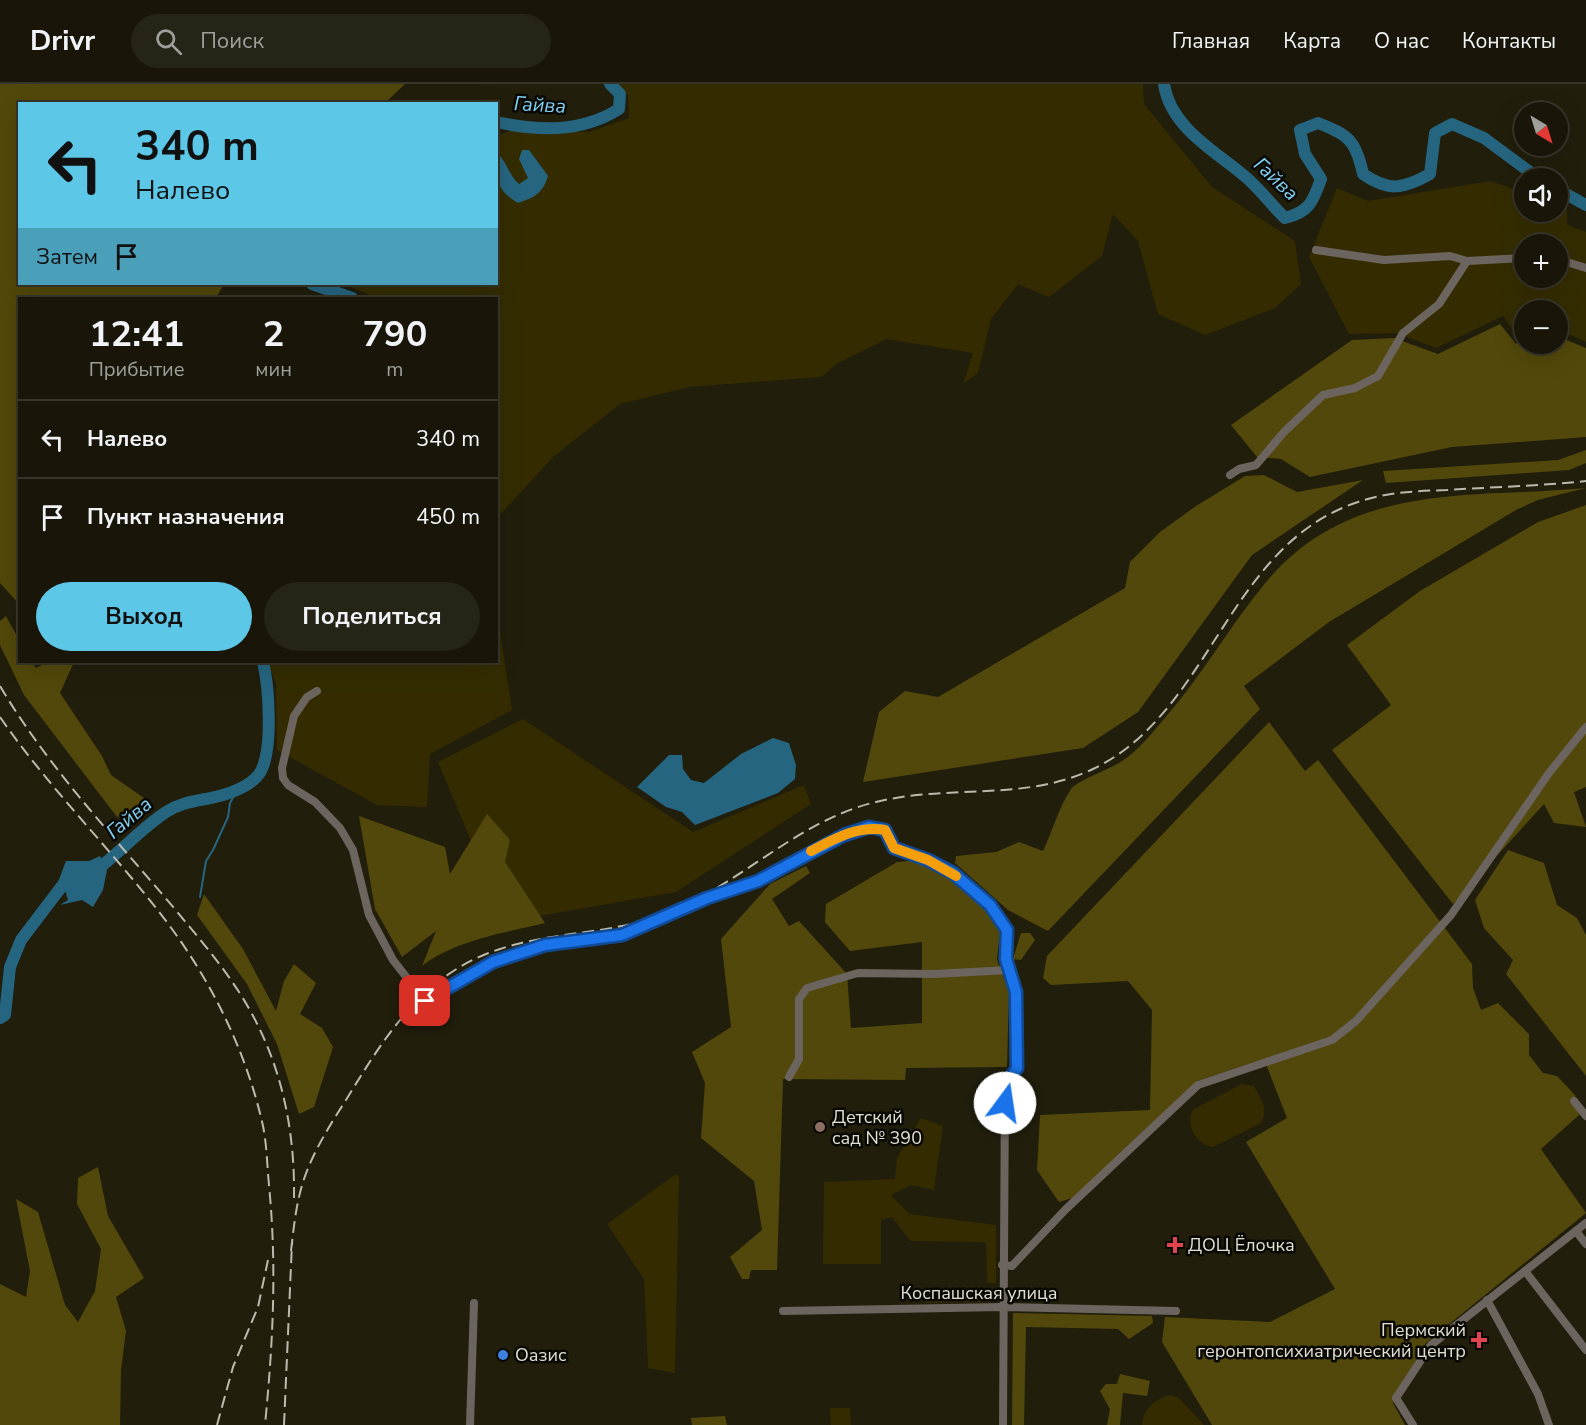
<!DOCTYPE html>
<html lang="ru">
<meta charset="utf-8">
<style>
:root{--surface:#191609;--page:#262317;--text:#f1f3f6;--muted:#9f9f9c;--line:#37352a;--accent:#5dc7e8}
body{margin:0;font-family:"Nunito Sans",sans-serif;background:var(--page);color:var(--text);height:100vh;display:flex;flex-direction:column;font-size:22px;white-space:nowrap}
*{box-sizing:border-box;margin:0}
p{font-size:20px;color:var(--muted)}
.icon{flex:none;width:33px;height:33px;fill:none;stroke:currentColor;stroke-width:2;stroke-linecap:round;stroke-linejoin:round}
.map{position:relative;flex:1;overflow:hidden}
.side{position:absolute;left:18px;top:213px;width:480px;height:366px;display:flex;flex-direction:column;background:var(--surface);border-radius:0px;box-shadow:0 6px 24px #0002,0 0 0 2px var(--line)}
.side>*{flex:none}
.guide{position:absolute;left:18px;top:18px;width:480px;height:183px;border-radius:0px;box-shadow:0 6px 24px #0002,0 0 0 2px var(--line);background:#5dc7e8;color:#111;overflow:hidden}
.needle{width:39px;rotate:142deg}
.controls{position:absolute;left:1514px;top:18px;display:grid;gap:12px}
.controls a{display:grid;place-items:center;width:54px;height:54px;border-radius:50%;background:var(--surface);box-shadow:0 6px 24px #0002,0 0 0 2px var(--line);font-size:30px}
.pin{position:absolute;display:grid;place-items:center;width:51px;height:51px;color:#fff;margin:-26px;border-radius:12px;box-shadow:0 3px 9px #0006}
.me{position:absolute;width:66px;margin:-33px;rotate:14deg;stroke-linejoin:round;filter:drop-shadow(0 0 4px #0008)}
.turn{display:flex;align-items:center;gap:21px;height:126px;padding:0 18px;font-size:27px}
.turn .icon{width:78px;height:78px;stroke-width:2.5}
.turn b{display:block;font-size:42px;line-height:51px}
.then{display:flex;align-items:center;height:57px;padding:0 18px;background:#0003;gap:12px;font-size:22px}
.eta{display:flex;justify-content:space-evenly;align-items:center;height:102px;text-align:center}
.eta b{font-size:36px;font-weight:700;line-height:42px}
.primary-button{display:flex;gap:12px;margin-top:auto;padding:12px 18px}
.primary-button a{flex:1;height:69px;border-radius:36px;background:var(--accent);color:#111;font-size:24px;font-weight:700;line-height:69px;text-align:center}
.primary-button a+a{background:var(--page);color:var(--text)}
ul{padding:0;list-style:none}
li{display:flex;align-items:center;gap:18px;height:78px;padding:0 18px;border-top:2px solid var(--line)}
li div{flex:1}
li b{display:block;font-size:22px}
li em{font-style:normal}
header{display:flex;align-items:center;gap:36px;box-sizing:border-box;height:84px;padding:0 30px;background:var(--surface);border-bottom:2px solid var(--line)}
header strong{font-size:28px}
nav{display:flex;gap:33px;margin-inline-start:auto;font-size:21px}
.search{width:420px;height:54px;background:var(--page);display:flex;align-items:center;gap:15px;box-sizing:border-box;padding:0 21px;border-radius:33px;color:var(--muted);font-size:22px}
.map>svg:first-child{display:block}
.green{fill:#342c00;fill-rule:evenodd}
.forest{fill:#52480b}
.water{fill:#266580}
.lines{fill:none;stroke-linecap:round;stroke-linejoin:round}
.stream{stroke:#266580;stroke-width:2}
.river{stroke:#266580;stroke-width:12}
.minor{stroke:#6c645e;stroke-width:8}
.rail{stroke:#bcbaad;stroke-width:2;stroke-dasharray:12 6;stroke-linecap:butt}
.route-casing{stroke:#114b97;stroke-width:15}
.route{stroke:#1a73e8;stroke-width:10}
.slow{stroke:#f59e0b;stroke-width:10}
.education-dot{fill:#8d6e63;stroke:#090803;stroke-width:2}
.health-dot{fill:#e0444e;stroke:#090803;stroke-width:2}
.shop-dot{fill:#3f7fe0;stroke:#090803;stroke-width:2}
.labels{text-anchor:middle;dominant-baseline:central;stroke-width:5;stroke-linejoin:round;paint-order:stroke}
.poi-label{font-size:18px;fill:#e1dfd4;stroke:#090803;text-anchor:start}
.street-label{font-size:18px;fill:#e1dfd4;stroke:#090803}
.water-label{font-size:20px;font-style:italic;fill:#80d0f6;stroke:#090803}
</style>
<header>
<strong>Drivr</strong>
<div class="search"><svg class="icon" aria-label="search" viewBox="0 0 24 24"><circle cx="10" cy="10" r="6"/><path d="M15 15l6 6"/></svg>Поиск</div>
<nav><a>Главная</a><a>Карта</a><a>О нас</a><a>Контакты</a></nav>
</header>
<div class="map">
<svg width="1586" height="1341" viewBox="0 0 1586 1341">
<rect width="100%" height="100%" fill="#211e0c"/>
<g class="green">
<path d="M614,0H1143L1144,20L1212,103L1295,157L1301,200L1275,224L1205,251L1158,230L1138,157L1113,130L1102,172L1049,213L1018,200L991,235L978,289L963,300L973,269L887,255L838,279L821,293L689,303L620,320L553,373L497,434L496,214H376L344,200H496L497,51L513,46L589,48L629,34L628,11Z"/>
<path d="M1491,97L1524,109V128H1557V121L1567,124V141L1586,148V258L1557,245V226H1524V242L1516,250L1503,232L1436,264L1396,249L1349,250L1309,173L1337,104L1368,117ZM1524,160H1557V194H1524Z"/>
<path d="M497,527L512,626L430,670L427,723L377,721L277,666L276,599L267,578H496Z"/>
<path d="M523,635L693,748L804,701L811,720L676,808L505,838L438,678Z"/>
<path d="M1242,1000L1254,1002C1261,1015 1269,1025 1261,1039L1213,1063C1197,1062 1183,1038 1194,1025Z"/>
<path d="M921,1034L943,1042L934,1106L911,1101L891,1111L909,1130L996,1141V1199H987L986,1158L910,1157L892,1133L881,1136V1180H823L824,1098L895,1095L897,1074Z"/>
<path d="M676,1090L679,1093L675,1289L648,1284L644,1195L607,1140Z"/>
<path d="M981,1208L989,1218L925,1219L926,1211Z"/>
<path d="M1170,1311L1178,1313L1204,1341H1142C1142,1326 1155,1315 1170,1311Z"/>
<path d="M830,1324H850L851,1341H831Z"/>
</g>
<g class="forest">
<path d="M0,0H405L385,19L20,20V200H224L216,214H20L19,520L0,499Z"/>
<path d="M1500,240L1516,260L1524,252V260H1557V252L1586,264V353L1452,363L1310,393L1281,375L1257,373L1231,341L1352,256L1394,254L1438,270Z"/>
<path d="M1586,366V379L1569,386L1386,399L1383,387L1558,376Z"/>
<path d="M1264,391L1297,408L1363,396L1252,471L1138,628L1083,664L863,698L879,628L905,607L938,613L1125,504L1130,478L1160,448L1196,422L1245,392Z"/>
<path d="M1586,404L1538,416L1516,426L1329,538L1244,602L1260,625L1048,847L1008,826L955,779L956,772L996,768L1019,758L1043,767C1052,748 1059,723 1071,705C1078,696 1111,685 1122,677C1139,666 1151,650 1164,635C1202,592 1230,541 1267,497C1352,397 1468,415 1586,404Z"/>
<path d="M1586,421V703L1574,708L1586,743L1554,739L1544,720L1453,820L1332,666L1391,621L1347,561L1420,507L1538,438Z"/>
<path d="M6,532L19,556L20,578H32L36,584L48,578H74L60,609L102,672L111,691L144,714L134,728L117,733L24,611L0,561V537Z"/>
<path d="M1269,638L1305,687L1318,676L1472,880L1473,904L1481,926L1498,919L1529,950V971L1543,989L1557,992L1575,1011L1579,1031L1541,1065L1586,1129L1426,1259L1393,1319L1405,1341H1212L1162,1258L1165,1233L1270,1238L1335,1205L1246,1058L1287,1034L1264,975L1197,997L1076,1113L1059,1118L1037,1086L1040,1031L1150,1026L1152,926L1128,897L1051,901L1043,894L1047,872Z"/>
<path d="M487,730L510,756L505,778L545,839C504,849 456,856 422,882L436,847L402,873L375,825L359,732L445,763L450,790Z"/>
<path d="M1508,766L1544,779L1557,821L1577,834L1586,851V992L1506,890L1513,876L1484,844L1475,816Z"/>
<path d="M920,776L950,791L987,823L1000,849L997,875L1009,908L1007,983L906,984L905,996L783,995L777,1186H751L749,1195H742L730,1173L762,1146L754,1097L701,1054L705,999L692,968L731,943L721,855L770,800L806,782L810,789L772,815L789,842L799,837L847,890L851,944L922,939V858L850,867L825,838L826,820L897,778Z"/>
<path d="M204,810L243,865L276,927L284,897L294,880L316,899L300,930L322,944L333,963L314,1023L299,1030L277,960L247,900L197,831Z"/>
<path d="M1021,849H1030L1035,856L1021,876L1013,875Z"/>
<path d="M98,1083L108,1132L144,1194L116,1213L126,1247L121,1286L120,1341H0V1200L26,1213L30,1187L16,1115L38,1128L65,1221L78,1238L95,1207L101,1165L77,1120L78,1094Z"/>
<path d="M1013,1229L1152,1232L1153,1239L1129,1255L1118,1245L1026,1243L1024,1341H1012Z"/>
<path d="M1120,1290L1150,1297L1147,1312L1123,1309L1120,1341H1107L1110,1325L1100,1307L1106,1300H1117Z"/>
<path d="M725,1332L727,1341H692L691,1334Z"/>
</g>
<g class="water">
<path d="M522,66H529L548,92C543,109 534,114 518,119C495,106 496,93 497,69C508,79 509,92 519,100L528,94L519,75Z"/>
<path d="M773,654L789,659L796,681L795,695L778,709L695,741L682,728L666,723L637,703L669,671H682L683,685L691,696L704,699L741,670Z"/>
<path d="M100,772L107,786L103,806L93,823L82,816L60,821L68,816L65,806L58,798L66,777H89Z"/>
</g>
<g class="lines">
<path class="stream" d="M200,813L206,777L213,766L228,733L230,719L238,705"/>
<g class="river">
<path d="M1164,0C1170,42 1212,65 1242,90C1258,102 1270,120 1285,134C1309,128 1313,118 1321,95L1305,70L1300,46L1318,39C1349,51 1356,57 1363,90C1389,108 1403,105 1430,90L1435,49L1452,40L1484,54L1538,94"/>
<path d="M496,38C539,47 581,49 619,25L620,10L610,0"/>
<path d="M1557,105L1586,121"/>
<path d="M312,200L352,214"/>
<path d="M91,790C118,771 139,746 166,728C184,716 203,717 223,711C236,707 254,700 261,687C273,664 269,603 263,578"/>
<path d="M0,934L5,931L10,883L21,856L62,802L76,797"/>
</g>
<g class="minor">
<path d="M1316,166L1384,176L1450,172L1467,177"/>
<path d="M1557,175L1586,184"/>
<path d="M1230,391L1239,385L1256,381L1284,348L1323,311L1355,304L1378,292L1403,249L1439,220L1467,177L1524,174"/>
<path d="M317,607L307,613L294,632L282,684L283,694L288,701L315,718L340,744L353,766L369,831L393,876L425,917L493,878L545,861L622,851L707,814L758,797L845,751L869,743L885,746L894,763L928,776L953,789L990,821L1002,835L1007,846L1006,875L1016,908L1017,984L1005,1002L1003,1341"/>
<path d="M789,993L799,975V915L807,904L858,889L934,890L1009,886"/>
<path d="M1574,1017L1586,1032"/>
<path d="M1576,1147L1586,1160"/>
<path d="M1002,1181L1012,1182L1066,1125L1198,1001L1332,956L1356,937L1451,831L1549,689L1586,643"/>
<path d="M1525,1187L1586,1266"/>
<path d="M1487,1216L1538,1310L1549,1341"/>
<path d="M783,1227L1002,1223L1176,1227"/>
<path d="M470,1341L474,1219"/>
<path d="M1413,1341L1396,1314L1431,1261L1586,1139"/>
</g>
<g class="rail">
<path d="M0,602C48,683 113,752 174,824C202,858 231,891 252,930C283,987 295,1050 294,1114"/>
<path d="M0,633C51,707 116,770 169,841C213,900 247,970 263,1042C267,1062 267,1081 269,1101C277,1184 273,1258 265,1341"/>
<path d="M291,1167C294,1142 296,1119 304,1095C314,1066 330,1041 346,1016C385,952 424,889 500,865C557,846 618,851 675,826C744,796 802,735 876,718C947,700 1024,718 1093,685C1212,628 1227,461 1358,418C1387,408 1417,407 1447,406C1493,403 1540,402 1586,397"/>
<path d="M217,1341L233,1283L258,1223L268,1176"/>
<path d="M284,1341L292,1159"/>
</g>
</g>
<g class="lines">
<defs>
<path id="route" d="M425,917L493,878L545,861L622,851L707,814L758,797L844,751L869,743L885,746L894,764L928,776L953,789L990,821L1007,846L1006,875L1016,908L1017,984L1005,1002V1019"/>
</defs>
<use href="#route" class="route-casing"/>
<use href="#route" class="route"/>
<path class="slow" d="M811,767C834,755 858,741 885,746L894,764L928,776L956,792"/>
</g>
<circle class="education-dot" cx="820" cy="1043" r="6"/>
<g class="health-dot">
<path d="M1172 1152h6v6h6v6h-6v6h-6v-6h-6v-6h6z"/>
<path d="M1476 1247h6v6h6v6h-6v6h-6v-6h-6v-6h6z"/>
</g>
<circle class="shop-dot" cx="503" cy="1271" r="6"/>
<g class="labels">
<g class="poi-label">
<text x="832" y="1033">Детский<tspan x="832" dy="21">сад № 390</tspan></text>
<text x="1188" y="1161">ДОЦ Ёлочка</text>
<text x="1466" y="1246" text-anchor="end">Пермский<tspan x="1466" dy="21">геронтопсихиатрический центр</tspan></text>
<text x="515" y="1271">Оазис</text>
</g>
<g class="street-label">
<text x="979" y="1209">Коспашская улица</text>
</g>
<g class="water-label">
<text transform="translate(540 21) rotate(3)">Гайва</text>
<text transform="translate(1276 95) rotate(43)">Гайва</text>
<text transform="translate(129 734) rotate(-40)">Гайва</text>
</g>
</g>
</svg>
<div class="controls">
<a><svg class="needle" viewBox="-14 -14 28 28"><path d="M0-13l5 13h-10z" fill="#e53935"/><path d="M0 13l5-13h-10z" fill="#9f9f9c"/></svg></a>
<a><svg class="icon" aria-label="sound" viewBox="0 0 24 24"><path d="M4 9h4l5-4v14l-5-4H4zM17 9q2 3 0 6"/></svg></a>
<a>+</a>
<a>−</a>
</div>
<div class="pin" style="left:425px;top:917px;background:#d93025"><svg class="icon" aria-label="arrive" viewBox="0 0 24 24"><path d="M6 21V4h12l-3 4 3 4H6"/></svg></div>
<svg class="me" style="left:1005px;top:1019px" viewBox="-20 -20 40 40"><circle r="19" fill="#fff"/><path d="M0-13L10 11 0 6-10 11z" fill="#1a73e8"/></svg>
<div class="guide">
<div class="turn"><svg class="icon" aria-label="left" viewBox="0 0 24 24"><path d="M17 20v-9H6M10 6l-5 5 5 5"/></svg><div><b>340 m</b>Налево</div></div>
<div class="then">Затем<svg class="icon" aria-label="arrive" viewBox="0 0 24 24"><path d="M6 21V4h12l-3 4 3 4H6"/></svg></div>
</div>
<section class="side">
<div class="eta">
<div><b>12:41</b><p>Прибытие</p></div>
<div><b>2</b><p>мин</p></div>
<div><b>790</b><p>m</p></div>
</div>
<ul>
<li><svg class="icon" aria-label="left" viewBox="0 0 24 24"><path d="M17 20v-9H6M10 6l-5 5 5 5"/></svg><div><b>Налево</b></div><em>340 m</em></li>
<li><svg class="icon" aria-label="arrive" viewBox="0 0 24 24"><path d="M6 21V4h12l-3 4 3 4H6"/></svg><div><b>Пункт назначения</b></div><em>450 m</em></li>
</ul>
<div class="primary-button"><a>Выход</a><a>Поделиться</a></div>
</section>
</div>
